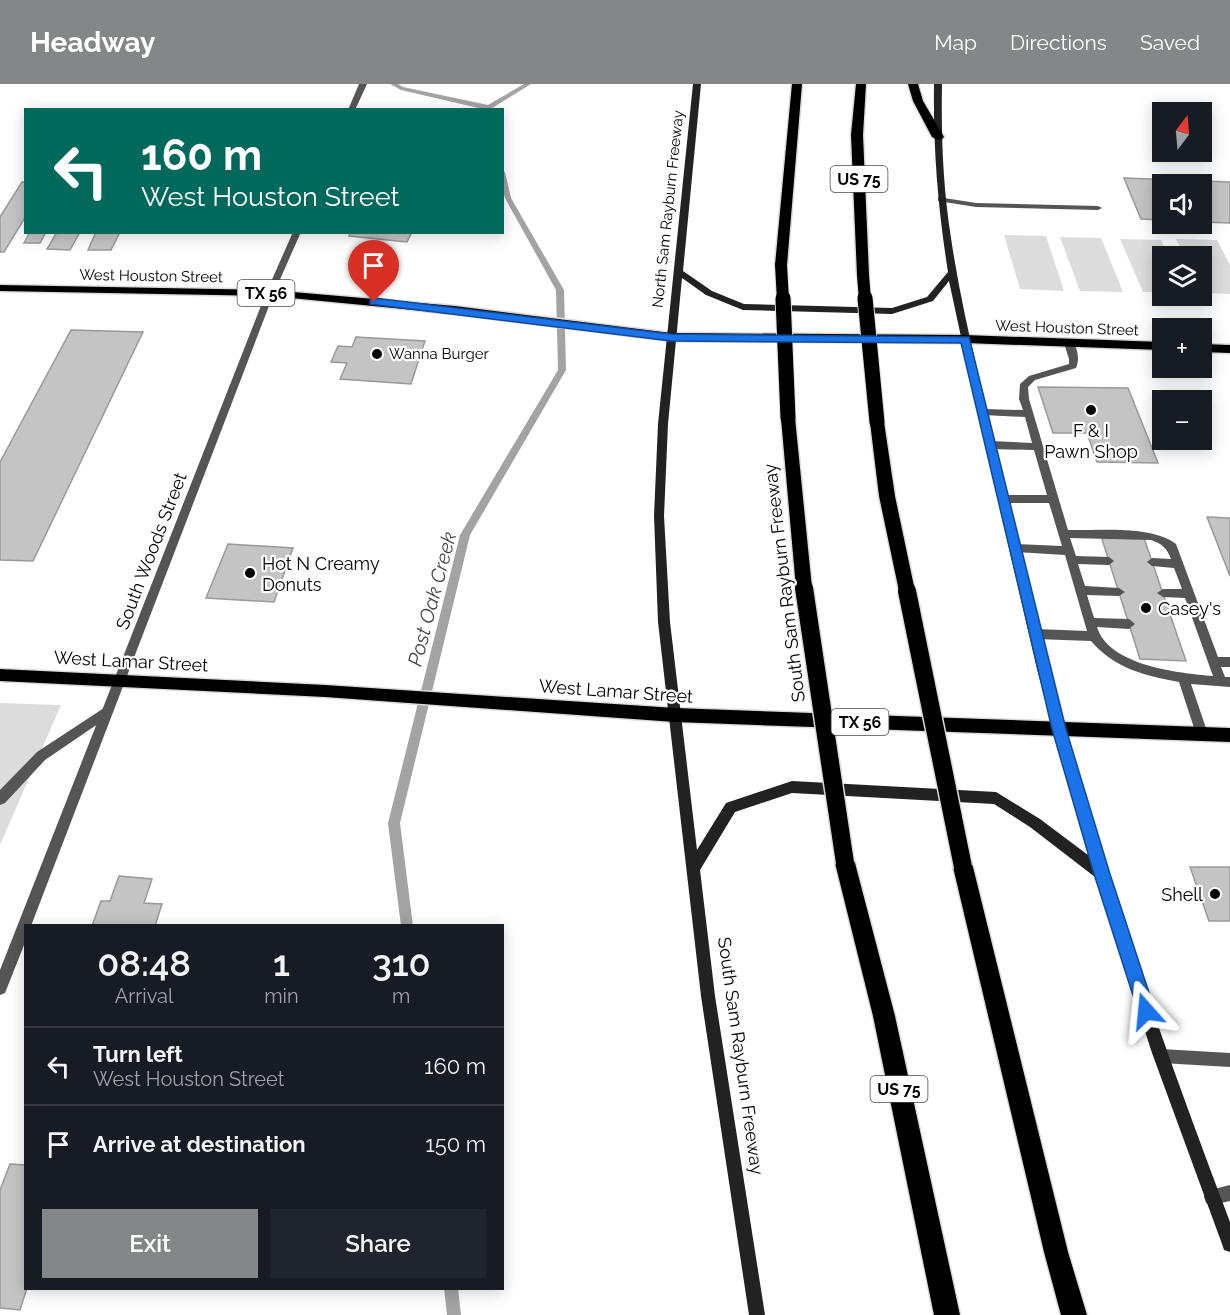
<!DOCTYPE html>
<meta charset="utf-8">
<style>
:root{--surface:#171b24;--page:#20242c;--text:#f1f3f6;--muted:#9ea1a6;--line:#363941;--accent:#858687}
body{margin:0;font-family:Raleway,sans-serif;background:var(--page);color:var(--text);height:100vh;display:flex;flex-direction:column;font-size:22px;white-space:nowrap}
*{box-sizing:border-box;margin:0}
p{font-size:20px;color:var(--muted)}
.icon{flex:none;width:33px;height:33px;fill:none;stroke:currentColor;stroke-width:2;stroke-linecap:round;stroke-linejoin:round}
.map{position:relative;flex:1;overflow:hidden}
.drawer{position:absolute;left:24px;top:840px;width:480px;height:366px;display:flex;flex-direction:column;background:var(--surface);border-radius:0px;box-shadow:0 3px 15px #0003}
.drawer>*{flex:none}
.guide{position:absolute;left:24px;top:24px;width:480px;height:126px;border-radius:0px;box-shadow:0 3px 15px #0003;background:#00695c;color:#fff;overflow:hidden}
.needle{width:39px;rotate:16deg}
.fabs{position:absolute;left:1152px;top:18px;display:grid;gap:12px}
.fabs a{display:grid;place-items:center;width:60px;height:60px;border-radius:0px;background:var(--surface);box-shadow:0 3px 15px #0003;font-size:30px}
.pin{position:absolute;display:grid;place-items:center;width:51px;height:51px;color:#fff;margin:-62px -26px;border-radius:50% 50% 50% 0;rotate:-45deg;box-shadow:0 0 6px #0007}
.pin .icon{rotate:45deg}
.me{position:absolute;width:66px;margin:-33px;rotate:342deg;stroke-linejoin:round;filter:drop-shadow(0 0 4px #0008)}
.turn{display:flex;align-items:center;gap:21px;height:126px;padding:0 18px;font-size:27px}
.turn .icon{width:78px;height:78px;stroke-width:2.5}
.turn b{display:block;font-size:42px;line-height:51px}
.eta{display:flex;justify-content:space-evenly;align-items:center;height:102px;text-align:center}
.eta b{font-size:36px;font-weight:600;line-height:42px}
.button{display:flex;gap:12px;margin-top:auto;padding:12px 18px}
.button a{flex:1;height:69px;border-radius:0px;background:var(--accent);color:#fff;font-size:24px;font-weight:600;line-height:69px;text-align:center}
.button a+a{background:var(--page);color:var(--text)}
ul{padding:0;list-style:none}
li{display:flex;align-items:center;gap:18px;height:78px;padding:0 18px;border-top:2px solid var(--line)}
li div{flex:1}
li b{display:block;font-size:22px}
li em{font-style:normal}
header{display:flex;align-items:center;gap:36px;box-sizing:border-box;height:84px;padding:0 30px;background:var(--accent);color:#fff}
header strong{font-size:28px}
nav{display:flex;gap:33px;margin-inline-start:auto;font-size:21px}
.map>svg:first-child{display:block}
.green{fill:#dcdcdc}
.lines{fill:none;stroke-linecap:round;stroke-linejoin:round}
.stream{fill:#a3a3a3;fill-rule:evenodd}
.building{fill:#c4c4c4;stroke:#999;stroke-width:1.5}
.primary-casing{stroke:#dbdbdb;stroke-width:3}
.motorway-casing{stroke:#dbdbdb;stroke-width:3}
.service{fill:#555;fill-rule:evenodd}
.minor{fill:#555;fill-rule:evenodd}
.secondary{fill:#222;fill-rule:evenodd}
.primary{fill:#000;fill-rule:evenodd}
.motorway{fill:#000;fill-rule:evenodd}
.motorway-bridge-far2-casing{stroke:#dbdbdb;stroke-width:14;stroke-linecap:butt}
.motorway-bridge-far1-casing{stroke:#dbdbdb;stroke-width:17;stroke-linecap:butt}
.motorway-bridge-casing{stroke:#dbdbdb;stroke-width:21;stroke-linecap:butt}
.motorway-bridge-far2{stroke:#000;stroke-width:12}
.motorway-bridge-far1{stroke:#000;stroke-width:15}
.motorway-bridge{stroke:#000;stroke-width:18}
.route{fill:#1a73e8;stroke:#114b97;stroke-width:1.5}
.poi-dot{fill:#000;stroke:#fff;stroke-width:2}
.labels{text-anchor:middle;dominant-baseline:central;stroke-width:4.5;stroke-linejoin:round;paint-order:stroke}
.far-street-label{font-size:15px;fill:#000;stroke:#fff}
.far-poi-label{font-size:15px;fill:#000;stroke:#fff;text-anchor:start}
.shield{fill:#fff;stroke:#4c4c4c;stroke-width:1.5}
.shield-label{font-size:16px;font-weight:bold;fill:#000}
.poi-label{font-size:18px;fill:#000;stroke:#fff;text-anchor:start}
.street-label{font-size:18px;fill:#000;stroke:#fff}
.water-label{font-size:20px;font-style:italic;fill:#444;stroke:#fff}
</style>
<header>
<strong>Headway</strong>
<nav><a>Map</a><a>Directions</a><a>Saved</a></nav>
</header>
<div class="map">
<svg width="1230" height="1231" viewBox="0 0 1230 1231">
<rect width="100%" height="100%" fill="#fff"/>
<g class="green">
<path d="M1004,151L1046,152L1064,207L1020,205Z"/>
<path d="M1060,153L1101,154L1123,208L1080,207Z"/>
<path d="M1120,155L1161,156L1169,172H1162V208H1143Z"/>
<path d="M1176,155L1217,156L1230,181V210L1202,209V172H1184Z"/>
<path d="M0,619L61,621L0,761Z"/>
</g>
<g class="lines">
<g class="stream">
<path d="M390,0H398L403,3L488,21L524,0H531L492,24L493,26H487L401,6Z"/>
<path d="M502,86L505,88L511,114L564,206L566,286L470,451L400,739L413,842H401L388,739L460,451L558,286L556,206L505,114L502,105Z"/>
<path d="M444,1204H458L461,1231H447Z"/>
</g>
</g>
<g class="building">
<path d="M1124,94L1230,98V139L1202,138V100H1162V136L1141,135Z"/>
<path d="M22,98H26V132L4,168H0V133Z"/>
<path d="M30,148H46L40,159H24Z"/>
<path d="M57,148H80L70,166L47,165Z"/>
<path d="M96,148H120L111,166H88Z"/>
<path d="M350,148H412L407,158L349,152Z"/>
<path d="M71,246L143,248L33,477L0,476V378Z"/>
<path d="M356,253L425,257L411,300L340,295L347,279L331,278L338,262L352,263Z"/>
<path d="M1038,303L1128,304L1158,379L1097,378L1087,349H1053Z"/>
<path d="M1207,433L1230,434V492Z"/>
<path d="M1101,452L1144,454L1186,577L1140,575Z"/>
<path d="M228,460L293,464L274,518L206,514Z"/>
<path d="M1190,783H1230V837H1209Z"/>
<path d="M119,792L152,795L144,819L162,820L155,842H92L101,817H110Z"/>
<path d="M10,1080L26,1081L27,1204L20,1226L0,1224V1106Z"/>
</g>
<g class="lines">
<defs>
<g id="primary">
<path d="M0,201L270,206L455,222L671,249L965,251L1162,258V266L965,259L671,257L455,230L270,212L0,207Z"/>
<path d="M1202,260L1230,261V269L1202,268Z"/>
<path d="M0,585L325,601L675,624L1230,644V658L675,638L325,613L0,597Z"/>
</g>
<g id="motorway">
<path d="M792,0H802L787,181L781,185L775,181Z"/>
<path d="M856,0H866L863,51L869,191L863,195L857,191L851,51Z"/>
<path d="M908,0H918L923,17L944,53L942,55L938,56L932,53L913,17Z"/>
<path d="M788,329L795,334L812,504L810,509L804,511L798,509L796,504L781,334Z"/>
<path d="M877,333L884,338L895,412L915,507L913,512L907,514L901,512L899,507L879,412L870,338Z"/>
<path d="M845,769L852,772L855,779L895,932L960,1231H934L873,932L835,779L838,772Z"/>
<path d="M963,773L970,776L973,783L1068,1168L1087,1231H1061L1044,1168L953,783L956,776Z"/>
</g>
</defs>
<use href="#primary" class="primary-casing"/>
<use href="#motorway" class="motorway-casing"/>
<g class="service">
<path d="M938,113L976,119L1098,122L1102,124L1098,126L976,123L938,117Z"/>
<path d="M1069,256C1078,260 1080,276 1076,284L1035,296L1028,303L1029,315L1068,446C1099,447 1151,441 1176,460L1218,573H1230V583H1221L1225,593H1230V603L1191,600L1208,650L1206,654L1202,655L1198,654L1196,650L1179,598C1145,592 1114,584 1091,557L1036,555L1032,553L1030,550L1032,547L1036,545L1087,547L1065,471L1015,468L1010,464L1015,460L1062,462L1049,419H1004L999,415L1004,411H1047L1034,366L991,365L986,361L991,357L1032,359L1025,333L983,331L978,328L983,325L1023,326L1019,315L1020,300L1029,292L1069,280V275L1064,259ZM1070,454L1151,456C1162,460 1167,464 1171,475L1152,474L1147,478L1152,482L1174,484L1182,505H1163L1157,509L1163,513L1185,514L1213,592C1179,589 1109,582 1097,543L1129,545L1135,540L1129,535L1094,534L1087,511L1119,512L1125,508L1119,504L1085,502L1078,480L1109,481L1114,477L1109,473L1076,472Z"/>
<path d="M107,622L111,623L113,627L111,631L45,676L5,719L0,721V706L37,668Z"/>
<path d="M1161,965L1230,969V983L1161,979L1156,977L1154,972L1156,967Z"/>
<path d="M1230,1101V1117L1212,1121L1206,1119L1204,1113L1206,1107Z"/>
</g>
<g class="minor">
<path d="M359,0H367L355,26H348Z"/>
<path d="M293,148H301L274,209L31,842H26V856L7,904L5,909L0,911V886L266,209Z"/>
</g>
<path class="secondary" d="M693,0H701L683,187L712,207L744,220L892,224L927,213L948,188C938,125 933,64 934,0H942C941,52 943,103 951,154C964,242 988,328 1009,414C1032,514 1055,614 1084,713C1126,856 1177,998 1230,1138V1168L1224,1166L1222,1160L1152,969L1095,793L1030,743L994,720L792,709L735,728L700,786L715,912L765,1231H749L701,912L658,538L654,432L658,340ZM682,194L706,211L743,226L892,230L933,217L949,197L972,304L1037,585L1088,771L1040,735L996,708L792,697L726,719L697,766L670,538L664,432L668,340Z"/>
<use href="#primary" class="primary"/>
<use href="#motorway" class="motorway"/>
<defs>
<g id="motorway-bridge-far2">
<path d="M781,181L783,216"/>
<path d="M863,191L865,216"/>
</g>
<g id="motorway-bridge-far1">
<path d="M783,214L788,334"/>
<path d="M865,214L877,338"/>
</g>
<g id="motorway-bridge">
<path d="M804,504L845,779"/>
<path d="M907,507L963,783"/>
</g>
</defs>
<use href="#motorway-bridge-far2" class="motorway-bridge-far2-casing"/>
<use href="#motorway-bridge-far1" class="motorway-bridge-far1-casing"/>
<use href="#motorway-bridge" class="motorway-bridge-casing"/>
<use href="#motorway-bridge-far2" class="motorway-bridge-far2"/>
<use href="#motorway-bridge-far1" class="motorway-bridge-far1"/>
<use href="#motorway-bridge" class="motorway-bridge"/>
</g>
<path class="route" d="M374,214L671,250L969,253L1066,645L1110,790L1155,927L1152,933L1146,935L1140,933L1138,927L1094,790L1052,645L961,259L671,257L370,220V215Z"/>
<g class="poi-dot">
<circle cx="377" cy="270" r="6"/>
<circle cx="1091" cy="326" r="6"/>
<circle cx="250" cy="489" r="6"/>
<circle cx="1146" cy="524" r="6"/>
<circle cx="1215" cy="810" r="6"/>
</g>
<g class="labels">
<g class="far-street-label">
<text transform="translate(668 125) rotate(-84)">North Sam Rayburn Freeway</text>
<text transform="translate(151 192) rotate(1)">West Houston Street</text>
<text transform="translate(1067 244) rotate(2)">West Houston Street</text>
</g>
<g class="far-poi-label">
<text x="389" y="270">Wanna Burger</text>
</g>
<g class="shield">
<rect x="830.5" y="82" width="57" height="26" rx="4.5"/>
<rect x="237.5" y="196" width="57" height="26" rx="4.5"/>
<rect x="831.5" y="625" width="57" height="26" rx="4.5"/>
<rect x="870.5" y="992" width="57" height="26" rx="4.5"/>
</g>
<g class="shield-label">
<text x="859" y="95">US 75</text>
<text x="266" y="209">TX 56</text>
<text x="860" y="638">TX 56</text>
<text x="899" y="1005">US 75</text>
</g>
<g class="poi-label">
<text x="1091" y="346" text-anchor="middle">F &amp; I<tspan x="1091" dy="21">Pawn Shop</tspan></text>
<text x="262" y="479">Hot N Creamy<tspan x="262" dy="21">Donuts</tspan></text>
<text x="1158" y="524">Casey's</text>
<text x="1203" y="810" text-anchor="end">Shell</text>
</g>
<g class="street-label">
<text transform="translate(151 467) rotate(-69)">South Woods Street</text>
<text transform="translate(784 499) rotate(-97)">South Sam Rayburn Freeway</text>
<text transform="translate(131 577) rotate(3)">West Lamar Street</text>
<text transform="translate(616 607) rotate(4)">West Lamar Street</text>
<text transform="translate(741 972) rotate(82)">South Sam Rayburn Freeway</text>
</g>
<g class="water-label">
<text transform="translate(432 515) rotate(-75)">Post Oak Creek</text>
</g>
</g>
</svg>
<div class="fabs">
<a><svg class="needle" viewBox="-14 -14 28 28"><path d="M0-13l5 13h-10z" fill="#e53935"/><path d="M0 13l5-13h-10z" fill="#9ea1a6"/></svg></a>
<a><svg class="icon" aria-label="sound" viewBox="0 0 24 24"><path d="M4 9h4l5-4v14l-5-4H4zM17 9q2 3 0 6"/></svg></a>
<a><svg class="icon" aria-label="layers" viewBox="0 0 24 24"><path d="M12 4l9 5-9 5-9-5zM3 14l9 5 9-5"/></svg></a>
<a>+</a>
<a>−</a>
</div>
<div class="pin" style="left:374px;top:218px;background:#d93025"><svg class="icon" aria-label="arrive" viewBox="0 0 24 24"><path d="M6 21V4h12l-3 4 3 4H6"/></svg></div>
<svg class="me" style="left:1146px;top:927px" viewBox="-20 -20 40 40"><path d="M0-17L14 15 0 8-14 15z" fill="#1a73e8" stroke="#fff" stroke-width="4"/></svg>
<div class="guide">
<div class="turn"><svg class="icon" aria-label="left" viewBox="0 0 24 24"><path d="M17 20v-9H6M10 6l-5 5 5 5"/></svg><div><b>160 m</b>West Houston Street</div></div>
</div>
<section class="drawer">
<div class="eta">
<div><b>08:48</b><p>Arrival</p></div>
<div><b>1</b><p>min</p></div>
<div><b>310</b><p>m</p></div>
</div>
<ul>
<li><svg class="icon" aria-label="left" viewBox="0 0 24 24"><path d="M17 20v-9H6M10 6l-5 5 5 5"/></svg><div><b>Turn left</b><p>West Houston Street</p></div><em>160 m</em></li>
<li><svg class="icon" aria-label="arrive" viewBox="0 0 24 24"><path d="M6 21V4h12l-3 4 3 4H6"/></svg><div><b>Arrive at destination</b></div><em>150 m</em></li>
</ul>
<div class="button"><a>Exit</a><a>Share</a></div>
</section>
</div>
